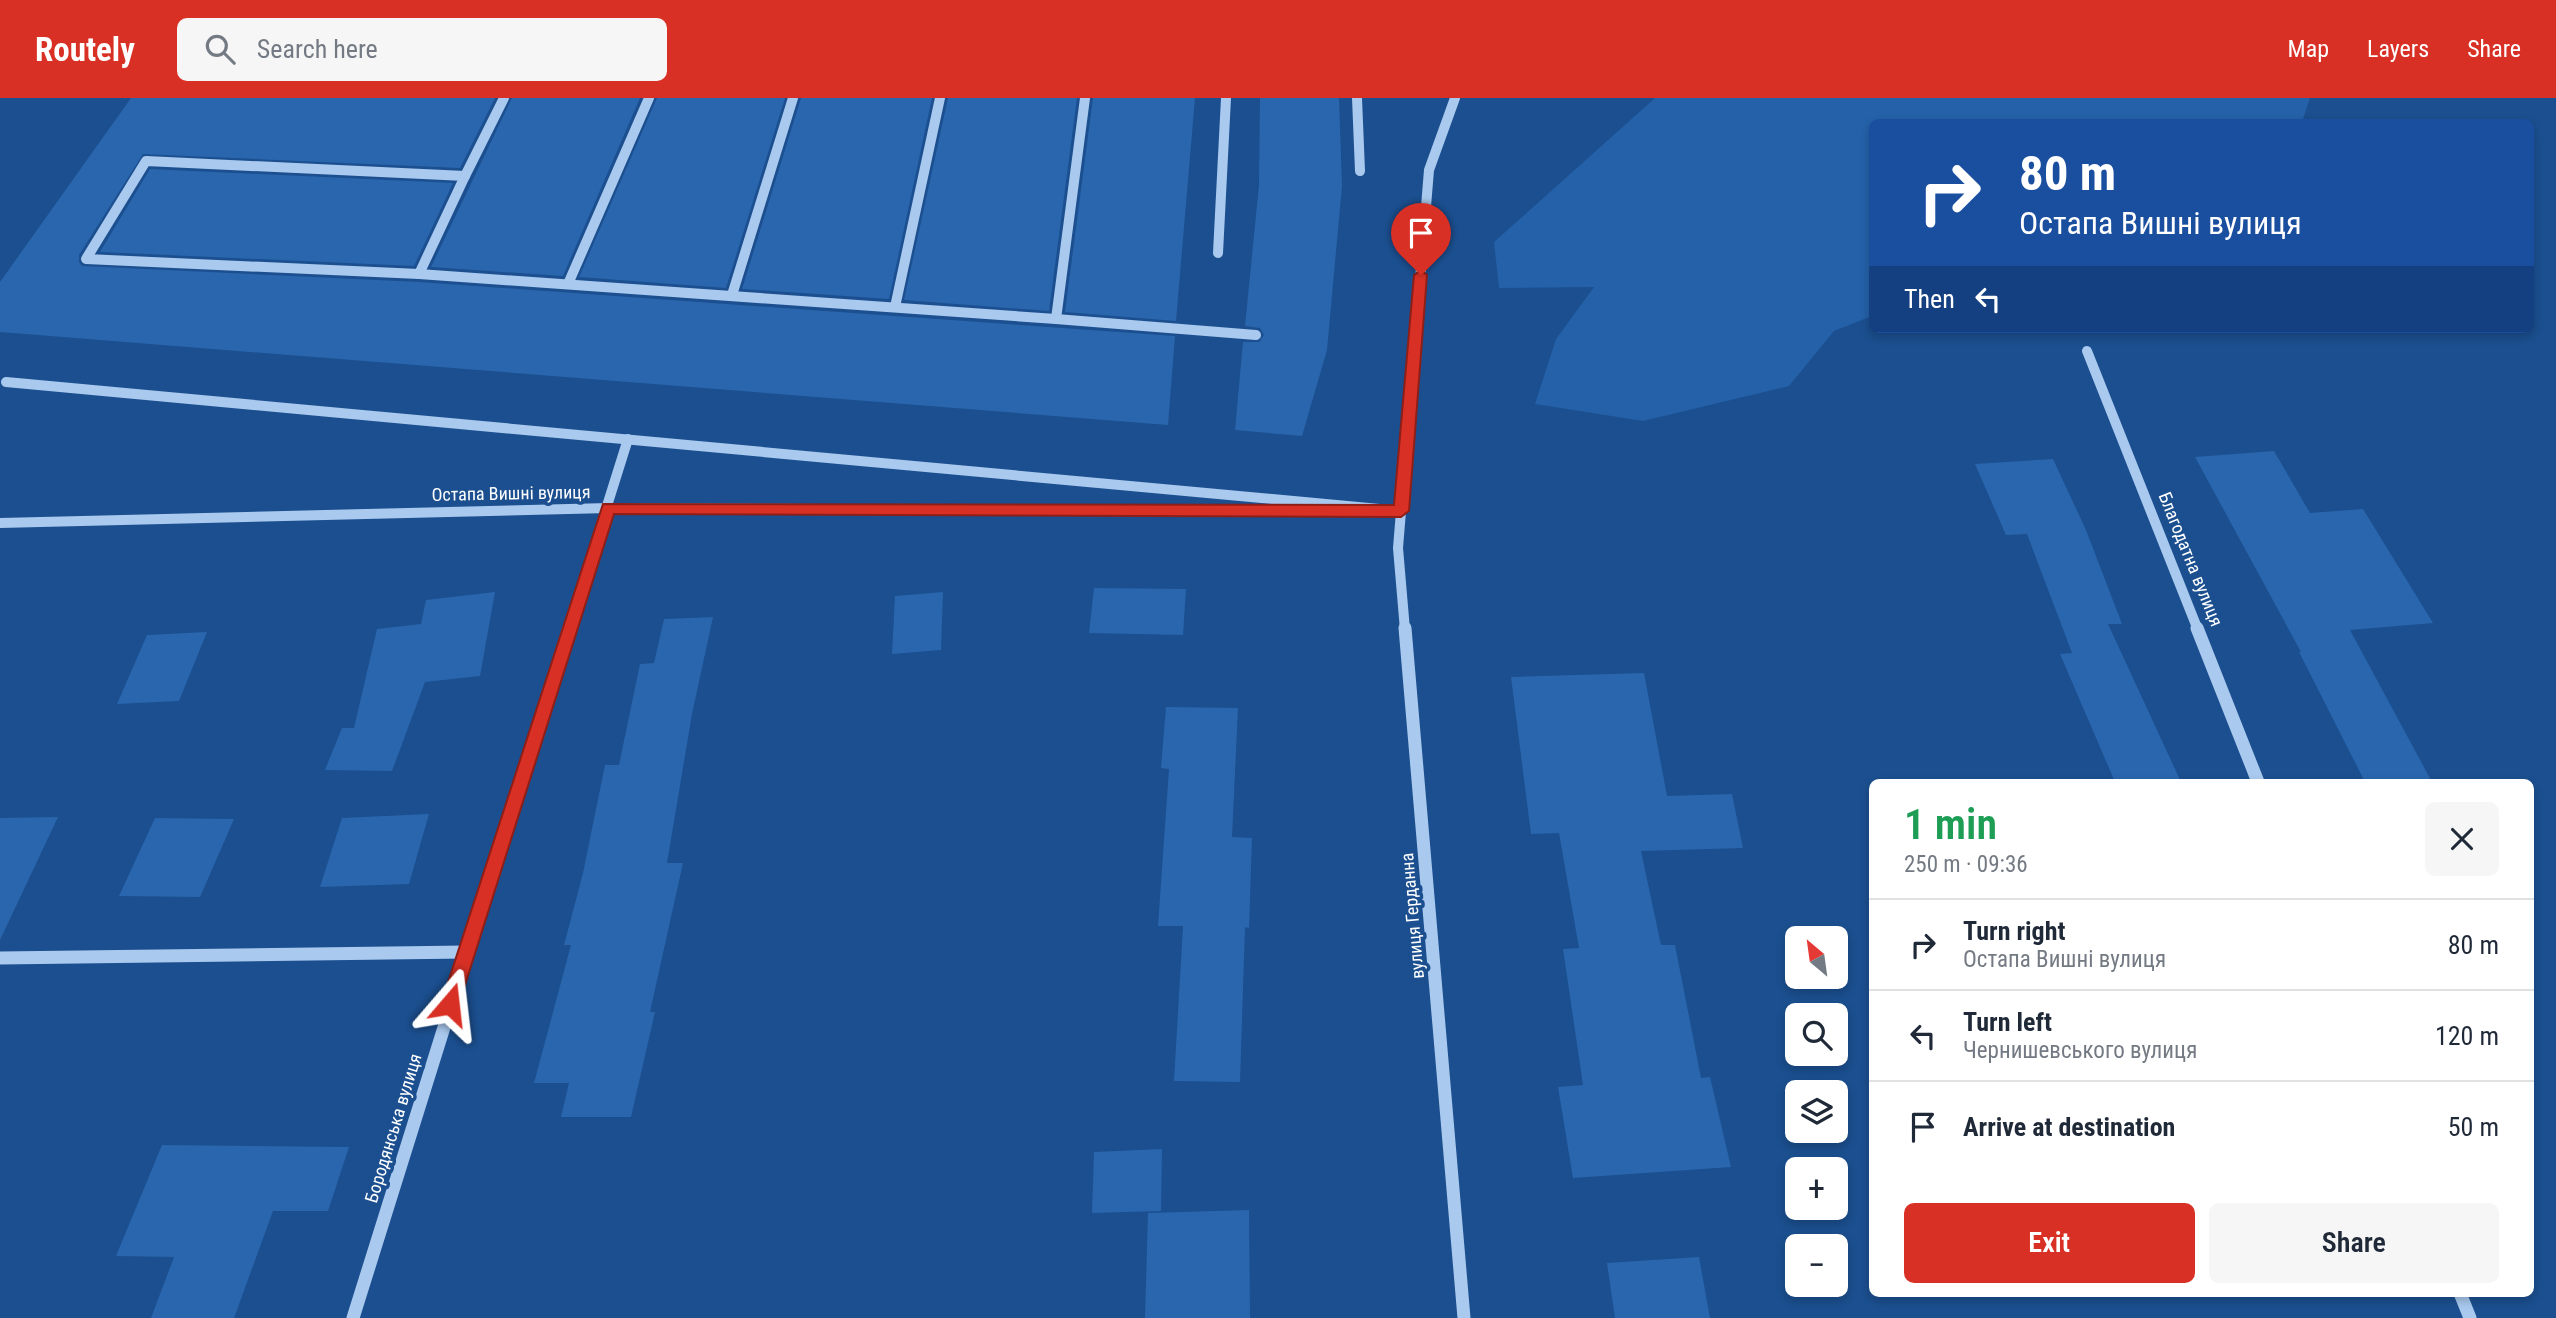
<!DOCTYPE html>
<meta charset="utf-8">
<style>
:root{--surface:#fff;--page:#f6f6f7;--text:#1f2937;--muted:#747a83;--line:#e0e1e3;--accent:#d93025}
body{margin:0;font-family:"Roboto Condensed",sans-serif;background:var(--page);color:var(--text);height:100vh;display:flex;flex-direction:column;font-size:26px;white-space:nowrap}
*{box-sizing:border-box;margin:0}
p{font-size:23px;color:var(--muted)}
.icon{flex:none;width:38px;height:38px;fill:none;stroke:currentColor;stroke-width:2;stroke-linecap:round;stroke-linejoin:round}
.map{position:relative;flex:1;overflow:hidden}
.details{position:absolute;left:1869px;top:681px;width:665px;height:518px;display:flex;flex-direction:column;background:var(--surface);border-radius:10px;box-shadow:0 4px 10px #0003}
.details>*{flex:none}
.guide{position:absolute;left:1869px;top:21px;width:665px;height:214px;border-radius:10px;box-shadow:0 4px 10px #0003;background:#1a4fa0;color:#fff;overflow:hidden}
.needle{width:46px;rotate:331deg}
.fabs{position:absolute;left:1785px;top:828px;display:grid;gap:14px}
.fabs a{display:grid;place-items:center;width:63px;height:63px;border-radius:10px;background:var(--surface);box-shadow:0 4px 10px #0003;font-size:35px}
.pin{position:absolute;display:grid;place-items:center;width:60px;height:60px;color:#fff;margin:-72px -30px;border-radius:50% 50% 50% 0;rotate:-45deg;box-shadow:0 0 7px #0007}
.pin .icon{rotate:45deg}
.me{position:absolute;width:77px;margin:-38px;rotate:17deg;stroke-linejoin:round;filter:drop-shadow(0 0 5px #0008)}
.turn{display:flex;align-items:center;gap:24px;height:147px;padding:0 35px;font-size:32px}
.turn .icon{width:91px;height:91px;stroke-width:2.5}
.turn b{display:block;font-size:49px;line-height:60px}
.then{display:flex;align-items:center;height:66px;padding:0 35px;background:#0003;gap:14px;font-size:26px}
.round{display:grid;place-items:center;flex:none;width:74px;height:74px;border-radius:10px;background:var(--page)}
.overview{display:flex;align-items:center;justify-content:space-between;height:119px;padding:0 35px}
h1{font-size:42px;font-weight:600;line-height:52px;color:#1e9e55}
.cta{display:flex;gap:14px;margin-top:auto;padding:14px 35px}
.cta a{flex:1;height:80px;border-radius:10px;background:var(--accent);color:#fff;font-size:28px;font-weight:600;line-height:80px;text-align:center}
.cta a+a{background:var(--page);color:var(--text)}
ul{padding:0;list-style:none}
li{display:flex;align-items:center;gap:21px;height:91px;padding:0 35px;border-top:2px solid var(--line)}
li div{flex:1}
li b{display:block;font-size:26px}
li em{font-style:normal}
header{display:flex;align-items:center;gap:42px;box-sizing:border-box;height:98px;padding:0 35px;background:var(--accent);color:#fff}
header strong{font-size:33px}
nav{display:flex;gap:38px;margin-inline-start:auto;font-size:24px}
.search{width:490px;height:63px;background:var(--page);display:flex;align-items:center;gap:18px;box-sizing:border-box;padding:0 24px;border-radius:10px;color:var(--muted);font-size:26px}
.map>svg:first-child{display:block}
.green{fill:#2461a8}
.building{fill:#2a66ad}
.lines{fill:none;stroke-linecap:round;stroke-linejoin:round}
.minor-far1{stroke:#a9c9ee;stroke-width:10}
.minor{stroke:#a9c9ee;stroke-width:13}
.route{fill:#d93025;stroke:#8d1f18;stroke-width:2}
.labels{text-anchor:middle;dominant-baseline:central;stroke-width:7;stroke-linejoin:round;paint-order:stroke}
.street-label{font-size:18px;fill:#fff;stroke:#1b4f8f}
</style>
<header>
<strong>Routely</strong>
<div class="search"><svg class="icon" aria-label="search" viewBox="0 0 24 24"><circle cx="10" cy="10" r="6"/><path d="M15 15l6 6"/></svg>Search here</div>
<nav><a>Map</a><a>Layers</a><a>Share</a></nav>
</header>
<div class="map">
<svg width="2556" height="1220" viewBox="0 0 2556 1220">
<rect width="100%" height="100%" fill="#1b4f8f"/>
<path class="green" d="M1655,0H2310L2302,24H1872V218L1834,233L1789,288L1643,323L1535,306L1556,241L1594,189L1499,190L1494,144Z"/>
<g class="building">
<path d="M131,0H495L460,70L143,56L79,157V164L82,168L419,184L1175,238L1168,327L0,234V184Z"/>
<path d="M512,0H640L563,178L431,169Z"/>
<path d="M657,0H785L726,190L579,179Z"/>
<path d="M801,0H932L889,201L742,191Z"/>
<path d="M948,0H1077L1049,213L904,202Z"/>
<path d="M1093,0H1195L1176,223L1065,214Z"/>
<path d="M1260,0H1339L1342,88L1327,252L1302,338L1235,332L1243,244H1259L1264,237L1260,230L1245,228L1259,87Z"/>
<path d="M150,71L453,85L414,168L100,154Z"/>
<path d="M2274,353L2310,415L2363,411L2433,525L2350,532L2432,684H2365L2299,554H2301L2195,359Z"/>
<path d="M2053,361L2086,432L2122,526H2108L2181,684H2115L2060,556L2072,555L2027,436L2006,437L1975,366Z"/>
<path d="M1094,490L1186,491L1183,537L1089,535Z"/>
<path d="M495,494L480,578L425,584L392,673L325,672L342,630H354L377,531L421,526L426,502Z"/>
<path d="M943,494L941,552L892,556L895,498Z"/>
<path d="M713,519L692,616L667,765H683L650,914H655L631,1019H561L569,985H534L571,847H564L583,775L605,667H619L640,566L654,565L664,521Z"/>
<path d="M207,534L179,603L117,606L147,537Z"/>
<path d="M1644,575L1667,698L1732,696L1743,750L1641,753L1661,847H1675L1701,980L1710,979L1731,1069L1573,1080L1558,989L1583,987L1563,851L1579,850L1559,735L1531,736L1511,579Z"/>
<path d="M1166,609L1238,610L1232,739L1252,740L1249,830L1245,829L1240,984L1174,983L1183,828H1158L1169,671L1161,670Z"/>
<path d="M429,716L409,786L320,789L342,720Z"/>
<path d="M58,719L0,842V720Z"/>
<path d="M155,720L234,721L200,799L119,798Z"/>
<path d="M162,1047L349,1049L328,1113H273L234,1220H151L174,1159L116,1158Z"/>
<path d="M1162,1051L1161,1113L1092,1115L1094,1054Z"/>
<path d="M1249,1112L1250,1220H1145L1148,1115Z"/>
<path d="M1699,1159L1710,1220H1615L1607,1165Z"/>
</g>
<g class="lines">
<g class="minor-far1">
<path d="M1085,0L1056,221L1256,237"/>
<path d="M1357,0L1360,73"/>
<path d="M146,63L465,78L419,176L86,161Z"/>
<path d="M465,78L504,0"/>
<path d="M1218,155L1226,0"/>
<path d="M419,176L1056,221"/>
<path d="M568,186L649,0"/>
<path d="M732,197L793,0"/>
<path d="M895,209L940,0"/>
<path d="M2087,253L2198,532"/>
<path d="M6,284L1401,413"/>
<path d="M0,425L609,410L1320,413"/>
<path d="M568,532L628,341"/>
<path d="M1405,532L1398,450L1429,72L1455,0"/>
</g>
<g class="minor">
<path d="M1405,530L1464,1220"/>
<path d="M2197,530L2258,684"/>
<path d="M0,860L466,854"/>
<path d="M2460,1195L2470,1220"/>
<path d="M353,1220L569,530"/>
</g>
</g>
<path class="route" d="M1421,172L1427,177L1409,413L1401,419L614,416L459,906L456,912L450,915L443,912L441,906L603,406L1394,407L1414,177Z"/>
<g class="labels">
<g class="street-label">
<text transform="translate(511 395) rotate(-1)">Остапа Вишні вулиця</text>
<text transform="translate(2191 461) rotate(68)">Благодатна вулиця</text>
<text transform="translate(1412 818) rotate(-95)">вулиця Герданна</text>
<text transform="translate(393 1030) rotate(-73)">Бородянська вулиця</text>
</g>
</g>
</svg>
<div class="fabs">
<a><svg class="needle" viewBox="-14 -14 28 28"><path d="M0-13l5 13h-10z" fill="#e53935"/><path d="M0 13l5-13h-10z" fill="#747a83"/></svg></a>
<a><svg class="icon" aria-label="search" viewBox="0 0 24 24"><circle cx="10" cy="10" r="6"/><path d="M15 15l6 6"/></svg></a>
<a><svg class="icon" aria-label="layers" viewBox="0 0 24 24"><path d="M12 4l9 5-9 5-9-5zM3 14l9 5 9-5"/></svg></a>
<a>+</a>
<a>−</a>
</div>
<div class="pin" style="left:1421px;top:177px;background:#d93025"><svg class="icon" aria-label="arrive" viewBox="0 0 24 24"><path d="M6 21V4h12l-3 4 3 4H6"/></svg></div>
<svg class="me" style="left:450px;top:906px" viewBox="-20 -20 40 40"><path d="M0-17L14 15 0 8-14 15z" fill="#d93025" stroke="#fff" stroke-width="4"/></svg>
<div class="guide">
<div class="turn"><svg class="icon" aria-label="right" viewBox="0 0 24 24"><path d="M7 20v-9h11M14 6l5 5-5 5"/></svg><div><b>80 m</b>Остапа Вишні вулиця</div></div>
<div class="then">Then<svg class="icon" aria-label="left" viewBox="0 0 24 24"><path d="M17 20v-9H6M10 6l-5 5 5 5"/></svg></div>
</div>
<section class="details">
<div class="overview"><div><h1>1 min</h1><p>250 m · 09:36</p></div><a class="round"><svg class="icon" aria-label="close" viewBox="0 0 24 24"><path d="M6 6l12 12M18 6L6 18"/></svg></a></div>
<ul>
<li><svg class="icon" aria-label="right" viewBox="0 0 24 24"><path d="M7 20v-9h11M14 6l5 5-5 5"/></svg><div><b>Turn right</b><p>Остапа Вишні вулиця</p></div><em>80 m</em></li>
<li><svg class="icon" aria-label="left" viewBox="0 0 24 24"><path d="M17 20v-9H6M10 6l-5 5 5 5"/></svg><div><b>Turn left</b><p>Чернишевського вулиця</p></div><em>120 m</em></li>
<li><svg class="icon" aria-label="arrive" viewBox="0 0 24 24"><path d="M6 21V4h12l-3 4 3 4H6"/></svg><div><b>Arrive at destination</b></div><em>50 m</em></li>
</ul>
<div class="cta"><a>Exit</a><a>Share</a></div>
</section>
</div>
